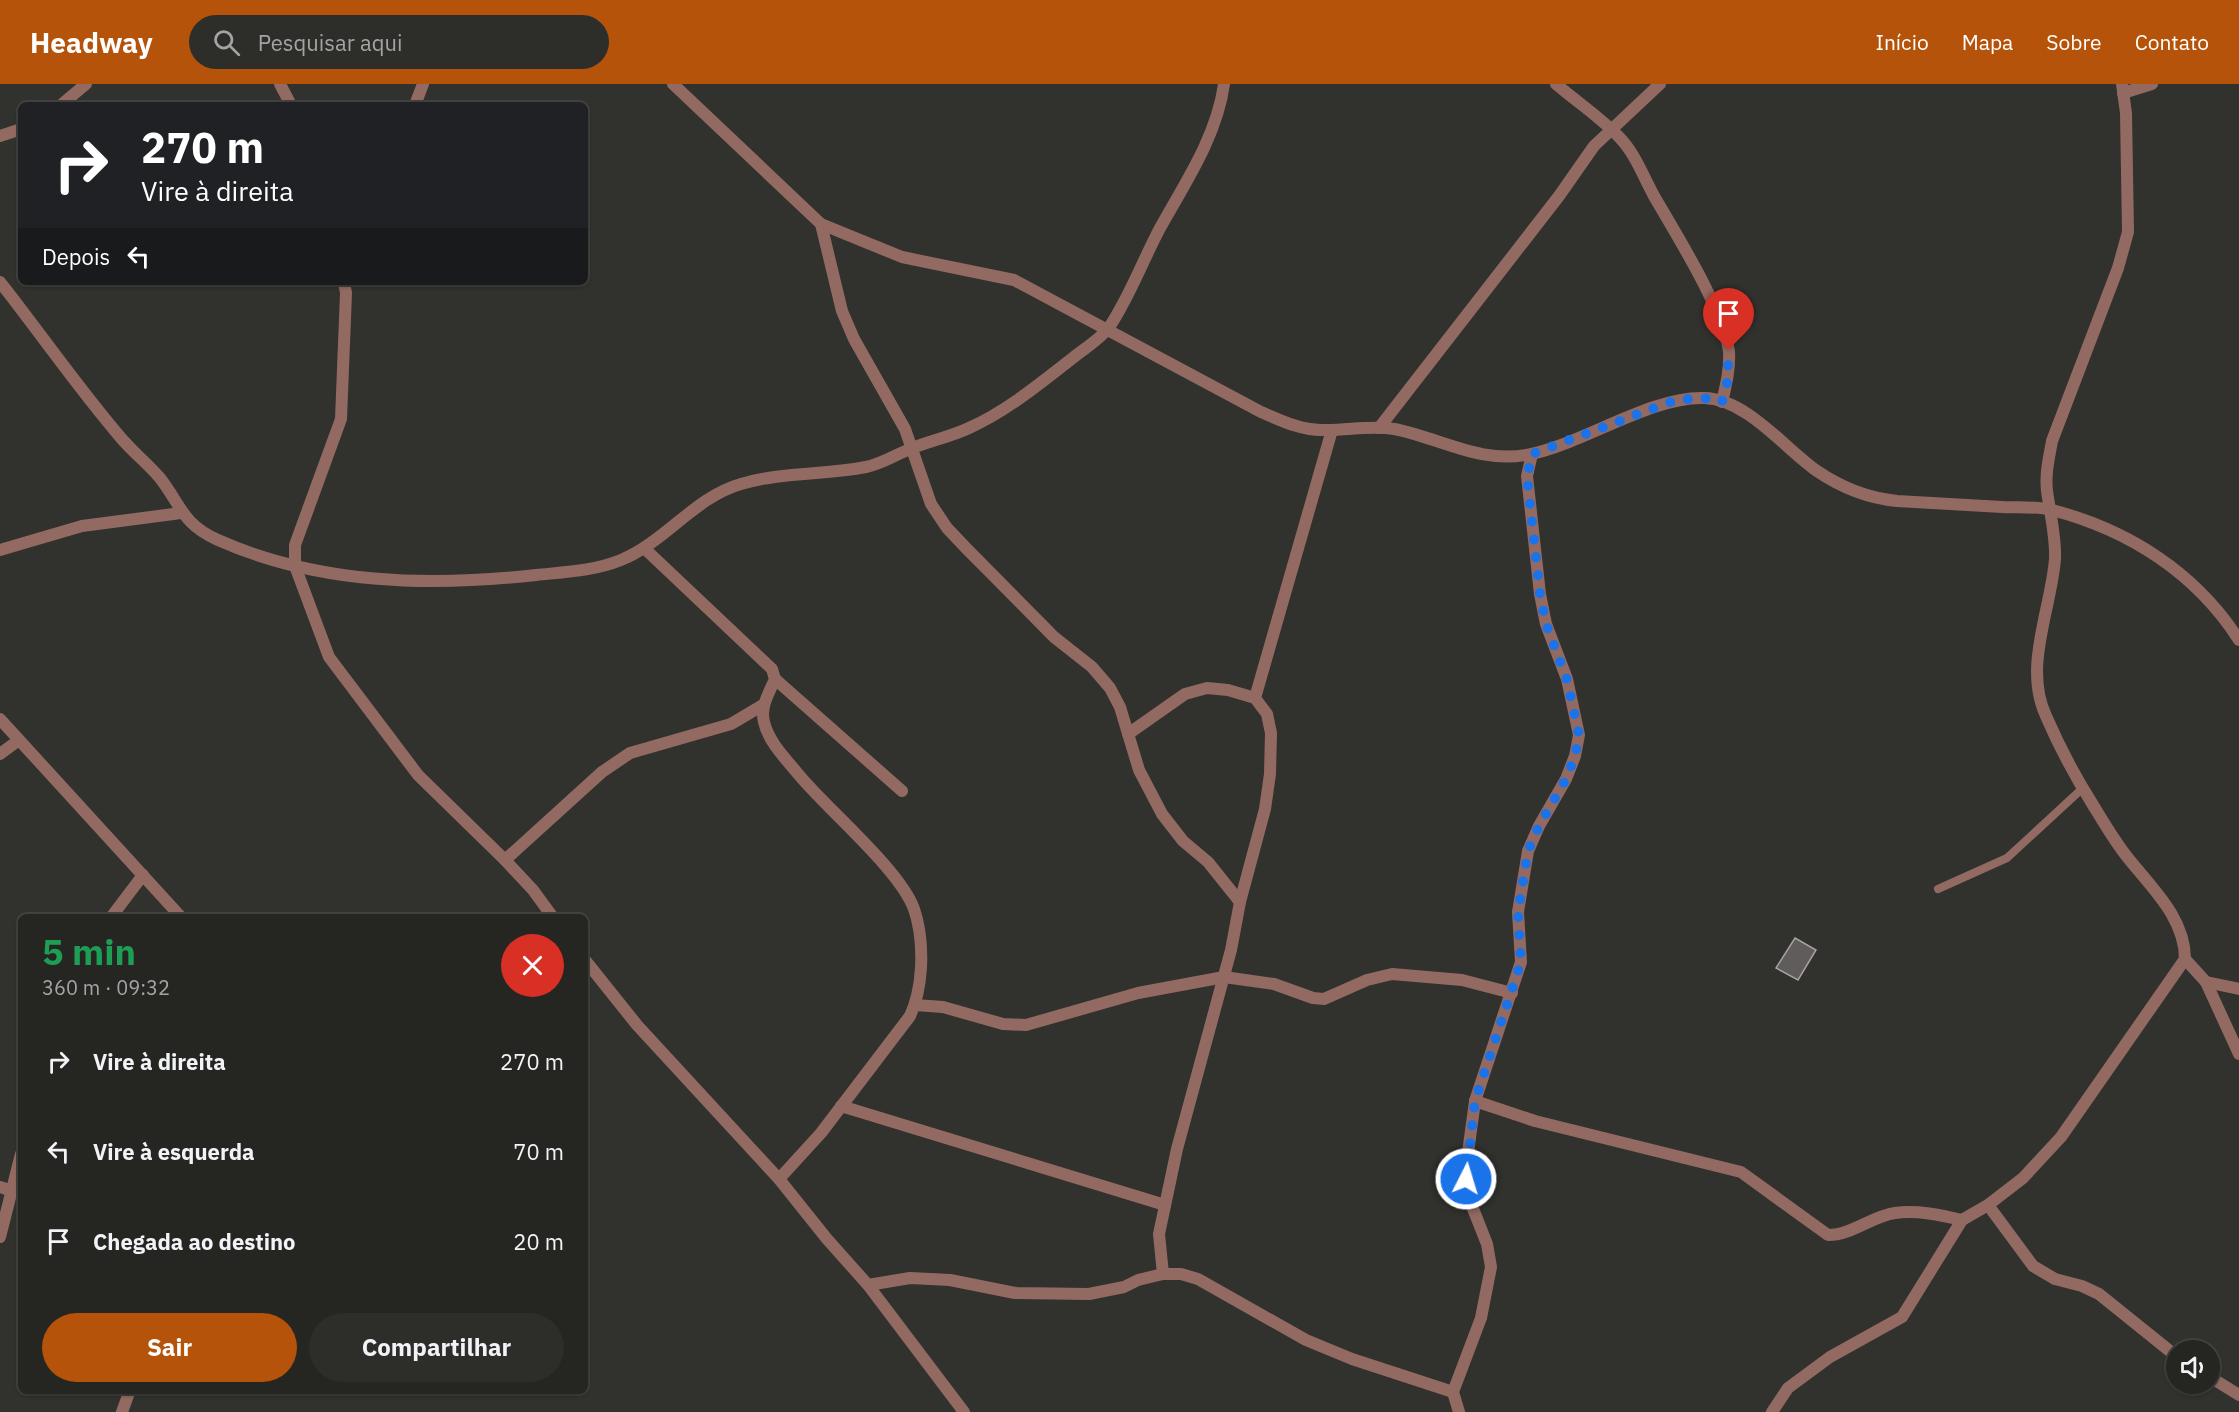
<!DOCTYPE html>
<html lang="pt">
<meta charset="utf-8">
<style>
:root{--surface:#252522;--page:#2d2d2a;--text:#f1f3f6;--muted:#a3a5a5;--line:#424240;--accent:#b45309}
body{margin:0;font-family:"IBM Plex Sans",sans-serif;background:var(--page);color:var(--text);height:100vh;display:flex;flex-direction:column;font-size:22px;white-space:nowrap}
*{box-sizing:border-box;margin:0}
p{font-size:20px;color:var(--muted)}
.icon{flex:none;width:33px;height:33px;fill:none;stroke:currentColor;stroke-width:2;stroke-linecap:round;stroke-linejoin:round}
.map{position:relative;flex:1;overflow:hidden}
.drawer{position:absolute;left:18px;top:830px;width:570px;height:480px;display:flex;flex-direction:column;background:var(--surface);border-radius:9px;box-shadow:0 2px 4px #0004,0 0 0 2px var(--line)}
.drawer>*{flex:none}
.banner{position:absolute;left:18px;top:18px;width:570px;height:183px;border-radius:9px;box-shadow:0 2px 4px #0004,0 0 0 2px var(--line);background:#202124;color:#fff;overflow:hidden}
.fabs{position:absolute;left:2166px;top:1256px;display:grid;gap:12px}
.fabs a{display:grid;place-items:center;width:54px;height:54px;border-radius:50%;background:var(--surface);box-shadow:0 2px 4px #0004,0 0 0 2px var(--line);font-size:30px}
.pin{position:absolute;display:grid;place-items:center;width:51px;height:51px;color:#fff;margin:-62px -26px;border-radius:50% 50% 50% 0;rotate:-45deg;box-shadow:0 0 6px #0007}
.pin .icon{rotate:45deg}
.me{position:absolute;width:66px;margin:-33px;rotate:5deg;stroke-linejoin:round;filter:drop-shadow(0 0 4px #0008)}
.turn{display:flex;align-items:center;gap:21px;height:126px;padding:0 24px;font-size:27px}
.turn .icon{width:78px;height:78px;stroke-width:2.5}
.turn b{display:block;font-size:42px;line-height:51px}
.then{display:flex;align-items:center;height:57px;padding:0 24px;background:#0003;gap:12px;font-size:22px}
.round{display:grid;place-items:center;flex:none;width:63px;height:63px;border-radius:32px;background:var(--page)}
.overview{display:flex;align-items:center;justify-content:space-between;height:102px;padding:0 24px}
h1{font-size:36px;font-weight:700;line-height:45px;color:#1e9e55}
.cta{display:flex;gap:12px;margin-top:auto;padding:12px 24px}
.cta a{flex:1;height:69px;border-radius:36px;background:var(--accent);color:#fff;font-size:24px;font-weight:700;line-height:69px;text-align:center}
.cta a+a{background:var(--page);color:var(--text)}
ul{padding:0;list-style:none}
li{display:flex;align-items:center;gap:18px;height:90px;padding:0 24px}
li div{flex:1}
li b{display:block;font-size:22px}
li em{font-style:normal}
header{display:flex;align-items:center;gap:36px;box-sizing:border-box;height:84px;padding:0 30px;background:var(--accent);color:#fff}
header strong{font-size:28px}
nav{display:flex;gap:33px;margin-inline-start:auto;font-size:21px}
.search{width:420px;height:54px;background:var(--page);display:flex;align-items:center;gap:15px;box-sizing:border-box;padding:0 21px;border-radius:33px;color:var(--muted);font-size:22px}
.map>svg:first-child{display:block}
.building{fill:#605c5b;stroke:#a6a2a1;stroke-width:1.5}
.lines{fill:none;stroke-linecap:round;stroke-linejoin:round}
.lane{stroke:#936a62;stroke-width:8}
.street{stroke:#936a62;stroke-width:12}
.route{stroke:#1a73e8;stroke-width:10;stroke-dasharray:0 18}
</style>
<header>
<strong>Headway</strong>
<div class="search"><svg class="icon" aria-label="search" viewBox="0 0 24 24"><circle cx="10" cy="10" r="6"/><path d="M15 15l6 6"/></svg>Pesquisar aqui</div>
<nav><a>Início</a><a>Mapa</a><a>Sobre</a><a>Contato</a></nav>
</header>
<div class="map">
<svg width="2239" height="1328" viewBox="0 0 2239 1328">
<rect width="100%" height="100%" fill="#31312e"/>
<path class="building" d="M1795,854L1816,866L1798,896L1776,884Z"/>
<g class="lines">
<path class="lane" d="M1938,805L2007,774L2084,703"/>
<g class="street">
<path d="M280,0L291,21"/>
<path d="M673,0L821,140L902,173L1014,196L1261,328C1280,336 1300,346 1321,346C1346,347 1370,341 1394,345C1441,354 1481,381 1531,370C1584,359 1652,312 1704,314C1747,315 1784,364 1817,387C1842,404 1867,414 1897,417C1932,419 1967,421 2002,423C2018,424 2037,422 2052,426C2129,446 2196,489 2239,556"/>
<path d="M1556,0C1577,18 1600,33 1619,53C1635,69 1643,92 1654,112C1676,150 1724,226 1729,268C1730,285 1726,301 1722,318"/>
<path d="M2123,9L2152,0"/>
<path d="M61,21L86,0"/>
<path d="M415,21L423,0"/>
<path d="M0,52L21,45"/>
<path d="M821,140L842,227L854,255L905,345L931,420L947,444L967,465L1054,553L1092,583L1110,604L1120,623L1139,686L1162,730L1183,757L1208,778L1240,818"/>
<path d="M0,198C41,250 78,304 121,354C133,368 148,380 160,394C181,421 182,440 218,456C317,500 429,503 536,491C565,488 594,487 621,476C665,458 695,413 741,400C781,388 825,391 866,383C882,380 895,371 910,365C929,357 950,353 969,344C1007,327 1042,298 1074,273C1085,264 1102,254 1110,242C1130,212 1143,176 1160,144C1185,99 1217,52 1224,0"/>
<path d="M344,198L346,209L341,335L295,461V482L329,573L418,691L505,776L533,806L552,832"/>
<path d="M1379,344L1559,112L1594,62L1660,0"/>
<path d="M644,464L772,585L775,595C769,609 760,623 764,638C769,659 786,675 799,691C828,726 900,786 914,825C921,845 922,864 921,884C920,900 917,917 910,932L821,1049L779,1095"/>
<path d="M0,466L82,442L181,429"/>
<path d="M775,595L902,707"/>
<path d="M1255,614L1332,346"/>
<path d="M0,635L180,832"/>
<path d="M0,670L19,656"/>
<path d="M505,776L602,688L630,669L731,640L763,621"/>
<path d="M112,832L143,791"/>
<path d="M2185,875L2206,898L2239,970"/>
<path d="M585,876L637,941L779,1095L827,1155L868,1201L964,1328"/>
<path d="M2206,898L2239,905"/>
<path d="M915,921L943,923L1003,940L1026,941L1138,909L1224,893L1274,900L1313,914L1324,915L1367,896L1392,890L1462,896L1512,909"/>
<path d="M1475,1017L1535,1037L1741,1088L1828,1151C1852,1151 1872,1132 1895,1129C1917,1126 1941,1131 1962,1136"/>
<path d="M841,1022L1165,1121"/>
<path d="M0,1103L12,1107"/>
<path d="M1988,1121L2033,1182L2055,1195L2082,1202L2099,1210L2176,1272"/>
<path d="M0,1153L21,1070"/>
<path d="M1163,1190H1181L1198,1195L1306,1256L1352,1275L1453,1308"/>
<path d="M868,1201L910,1194L950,1196L1015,1209L1089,1210L1124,1203L1138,1196L1163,1190L1159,1150L1177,1065L1231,866L1240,818L1265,725L1270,690L1271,649L1267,630L1255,614L1228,606L1207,604L1185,610L1128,650"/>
<path d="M2210,1293L2239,1311"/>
<path d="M122,1328L130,1306"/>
<path d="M1459,1328L1453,1308L1481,1234L1491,1183L1487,1160L1466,1107V1083L1475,1017L1521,878L1518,828L1528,767L1539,742L1566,695L1575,672L1579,651L1567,595L1546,540L1540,510L1527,392L1532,370"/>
<path d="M1772,1328L1788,1304L1830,1273L1902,1233L1962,1136L1988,1121L2023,1094L2061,1053L2185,875C2185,834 2152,804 2128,774C2115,758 2104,739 2093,721C2076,694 2059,662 2046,632C2023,583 2051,526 2055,475C2056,453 2050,429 2047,407C2045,390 2049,374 2052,357L2118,184L2128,148L2126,29L2122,0"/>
</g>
</g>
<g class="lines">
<path class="route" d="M1466,1095L1475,1017L1521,878L1518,828L1528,767L1539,742L1566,695L1575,672L1579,651L1567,596L1546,540L1540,510L1527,393L1532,370L1676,316L1704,314L1722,318L1727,299L1729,266"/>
</g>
</svg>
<div class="fabs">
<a><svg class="icon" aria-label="sound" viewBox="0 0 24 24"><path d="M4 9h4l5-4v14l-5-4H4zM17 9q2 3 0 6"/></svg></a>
</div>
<div class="pin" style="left:1729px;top:266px;background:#d93025"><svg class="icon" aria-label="arrive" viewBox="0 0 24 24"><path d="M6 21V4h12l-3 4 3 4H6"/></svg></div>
<svg class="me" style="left:1466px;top:1095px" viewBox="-20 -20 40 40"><circle r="17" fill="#1a73e8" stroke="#fff" stroke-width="3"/><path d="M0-11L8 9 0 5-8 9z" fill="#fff"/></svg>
<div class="banner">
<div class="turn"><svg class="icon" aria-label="right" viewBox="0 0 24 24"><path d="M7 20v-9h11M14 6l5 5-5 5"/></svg><div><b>270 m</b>Vire à direita</div></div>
<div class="then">Depois<svg class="icon" aria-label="left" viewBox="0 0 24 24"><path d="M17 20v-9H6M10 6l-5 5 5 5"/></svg></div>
</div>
<section class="drawer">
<div class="overview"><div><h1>5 min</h1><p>360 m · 09:32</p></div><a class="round" style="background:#d93025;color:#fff"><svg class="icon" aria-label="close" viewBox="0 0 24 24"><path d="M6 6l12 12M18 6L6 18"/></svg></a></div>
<ul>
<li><svg class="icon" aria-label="right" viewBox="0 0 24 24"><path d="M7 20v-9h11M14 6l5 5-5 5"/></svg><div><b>Vire à direita</b></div><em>270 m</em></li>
<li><svg class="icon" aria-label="left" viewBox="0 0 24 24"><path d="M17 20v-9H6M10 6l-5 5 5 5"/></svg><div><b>Vire à esquerda</b></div><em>70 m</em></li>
<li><svg class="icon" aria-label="arrive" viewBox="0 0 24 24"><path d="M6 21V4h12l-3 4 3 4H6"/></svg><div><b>Chegada ao destino</b></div><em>20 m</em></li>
</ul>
<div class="cta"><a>Sair</a><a>Compartilhar</a></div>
</section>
</div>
